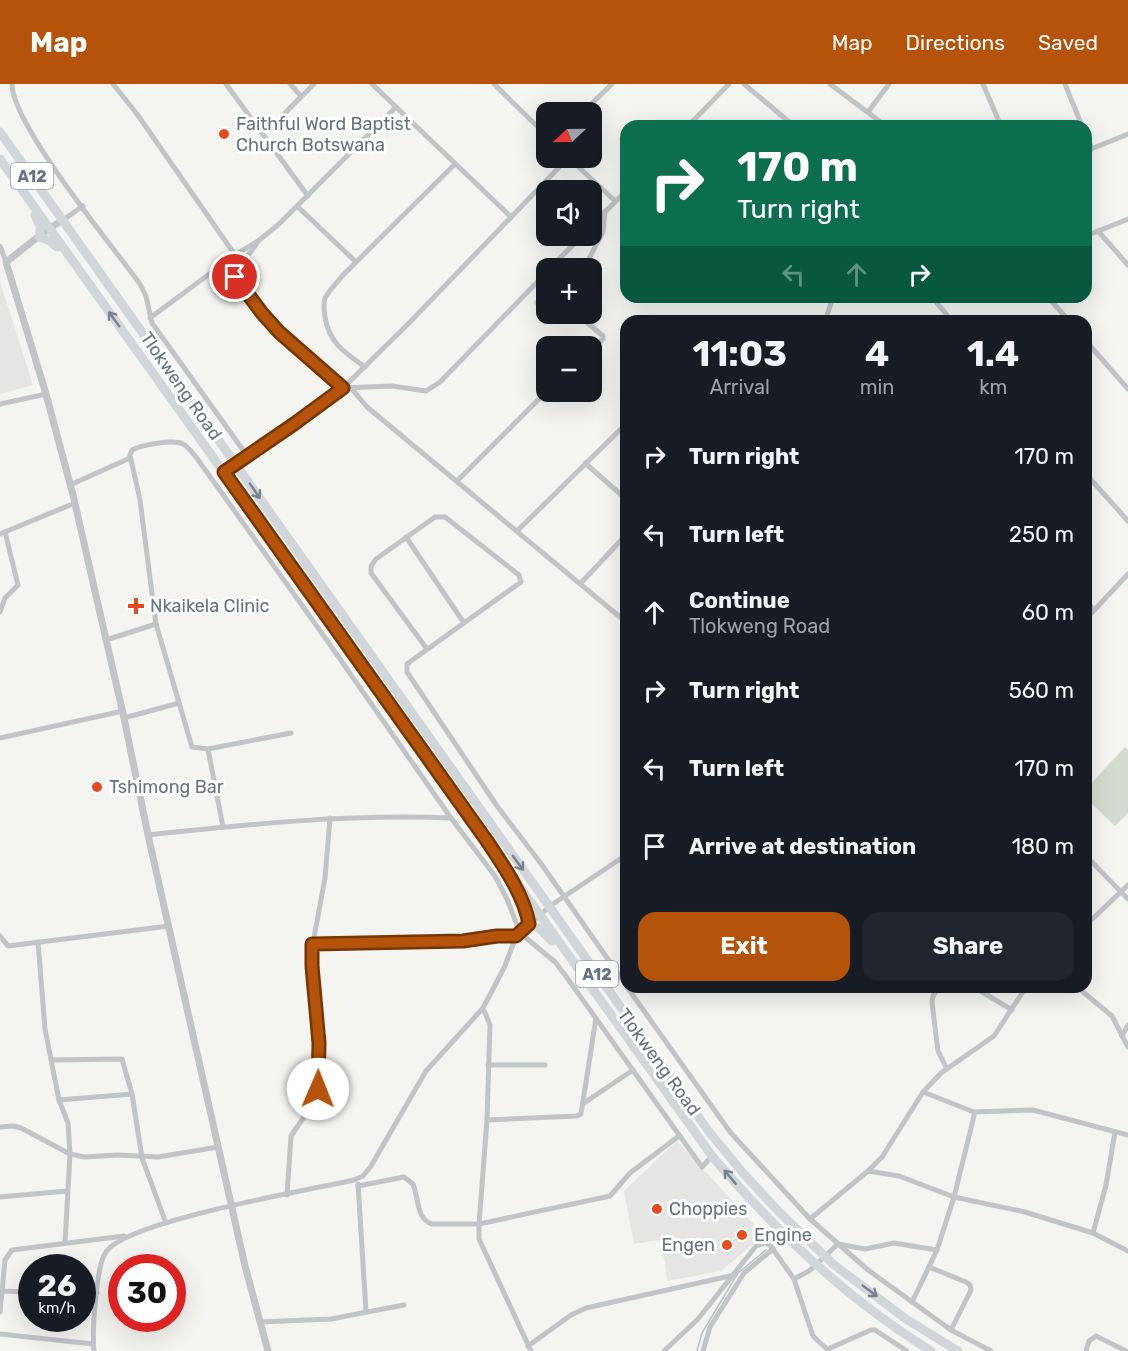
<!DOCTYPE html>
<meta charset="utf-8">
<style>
:root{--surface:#171b24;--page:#20242c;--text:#f1f3f6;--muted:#9ea1a6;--accent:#b45309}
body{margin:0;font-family:Rubik,sans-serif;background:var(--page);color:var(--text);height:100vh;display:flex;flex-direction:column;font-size:22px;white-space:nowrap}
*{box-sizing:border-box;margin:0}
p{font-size:20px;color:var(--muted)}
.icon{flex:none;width:33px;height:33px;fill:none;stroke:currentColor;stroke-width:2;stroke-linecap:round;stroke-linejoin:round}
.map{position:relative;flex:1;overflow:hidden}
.drawer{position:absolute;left:620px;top:231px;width:472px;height:678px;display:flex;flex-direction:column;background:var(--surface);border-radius:18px;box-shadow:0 6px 24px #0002}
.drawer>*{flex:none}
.guide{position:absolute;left:620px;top:36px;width:472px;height:183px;border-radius:18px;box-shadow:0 6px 24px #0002;background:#0b6e4f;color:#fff;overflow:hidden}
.needle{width:39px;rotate:248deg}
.fabs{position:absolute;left:536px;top:18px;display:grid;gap:12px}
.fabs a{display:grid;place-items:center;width:66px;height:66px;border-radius:12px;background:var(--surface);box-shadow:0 6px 24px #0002;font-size:30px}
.speed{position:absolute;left:18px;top:1170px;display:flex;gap:12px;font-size:30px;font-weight:700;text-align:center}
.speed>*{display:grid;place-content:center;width:78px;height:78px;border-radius:50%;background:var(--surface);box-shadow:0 6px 24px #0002;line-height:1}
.speed small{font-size:15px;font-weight:400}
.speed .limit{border:9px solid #d22;background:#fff;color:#111}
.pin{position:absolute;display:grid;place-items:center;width:51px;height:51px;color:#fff;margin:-26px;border:3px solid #fff;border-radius:50%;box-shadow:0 2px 6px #0007}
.me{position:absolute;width:66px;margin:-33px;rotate:1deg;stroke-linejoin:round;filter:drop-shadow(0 0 4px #0008)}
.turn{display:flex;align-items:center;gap:21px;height:126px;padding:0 18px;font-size:27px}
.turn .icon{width:78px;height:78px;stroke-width:2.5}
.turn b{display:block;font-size:42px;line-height:51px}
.lanes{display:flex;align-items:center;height:57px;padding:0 18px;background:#0003;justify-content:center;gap:30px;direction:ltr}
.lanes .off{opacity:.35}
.eta{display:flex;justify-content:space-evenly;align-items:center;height:102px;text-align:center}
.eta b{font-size:36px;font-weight:700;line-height:42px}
.button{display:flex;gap:12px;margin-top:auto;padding:12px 18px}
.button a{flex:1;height:69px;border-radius:18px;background:var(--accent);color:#fff;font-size:24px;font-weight:700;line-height:69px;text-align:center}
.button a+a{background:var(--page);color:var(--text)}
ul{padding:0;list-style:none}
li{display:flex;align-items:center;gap:18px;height:78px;padding:0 18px}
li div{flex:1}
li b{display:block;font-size:22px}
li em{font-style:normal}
header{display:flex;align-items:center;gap:36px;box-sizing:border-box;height:84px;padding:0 30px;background:var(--accent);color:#fff}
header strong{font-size:28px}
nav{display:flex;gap:33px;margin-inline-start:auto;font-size:21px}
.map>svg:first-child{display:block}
.built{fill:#e5e6e4}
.green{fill:#d5dbd1}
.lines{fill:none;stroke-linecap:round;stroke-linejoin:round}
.stream{stroke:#b6c4c7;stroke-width:1.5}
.minor{stroke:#c1c5c8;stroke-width:5}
.tertiary{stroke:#c1c5c8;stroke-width:7}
.primary{stroke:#d1d6da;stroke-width:9}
.oneway{stroke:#74838f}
.route-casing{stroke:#753606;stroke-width:15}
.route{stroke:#b45309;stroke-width:10}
.poi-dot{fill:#e54b1f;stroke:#fff;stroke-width:2}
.labels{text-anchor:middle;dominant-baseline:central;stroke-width:6;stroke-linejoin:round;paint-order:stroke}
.shield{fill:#fff;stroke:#929ea8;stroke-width:1.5}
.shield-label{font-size:16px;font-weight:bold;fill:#637482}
.poi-label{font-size:18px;fill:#637482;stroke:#fff;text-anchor:start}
.street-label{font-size:18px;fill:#637482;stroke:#fff}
</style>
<header>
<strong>Map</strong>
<nav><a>Map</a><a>Directions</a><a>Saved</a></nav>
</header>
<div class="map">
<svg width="1128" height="1267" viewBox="0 0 1128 1267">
<rect width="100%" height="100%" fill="#f4f4f0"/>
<g class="built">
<path d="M0,198L33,301L0,310Z"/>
<path d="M677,1057L764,1151L721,1187L667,1197L665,1179L659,1156L634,1160L624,1107Z"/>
</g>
<g class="green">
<path d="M544,206L546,209V229L533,219Z"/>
<path d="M1125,663L1128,666V729L1115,742L1086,714V705Z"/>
</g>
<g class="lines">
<path class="stream" d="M697,1267L702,1249L738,1189L766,1166"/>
<g class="minor">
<path d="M12,0C11,39 113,163 140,200L146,212L152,239L248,373"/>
<path d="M113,0L137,30L235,171"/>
<path d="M226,0L308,112"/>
<path d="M290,0L301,12"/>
<path d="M372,0L511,133"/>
<path d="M494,0L546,51"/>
<path d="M744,0L794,42"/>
<path d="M830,0L886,42"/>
<path d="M983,0L1001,42"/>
<path d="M1065,0L1082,42"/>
<path d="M583,28L612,0"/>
<path d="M868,28L889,0"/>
<path d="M688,42L729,0"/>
<path d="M271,43L314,0"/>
<path d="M1086,51L1092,65"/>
<path d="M1086,67L1128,50"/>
<path d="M569,74L615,117"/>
<path d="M297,122L356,178"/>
<path d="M63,136L83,122"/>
<path d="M591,142L626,107"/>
<path d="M1098,147L1128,181"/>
<path d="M1086,152L1128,135"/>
<path d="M258,157C252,170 233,183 237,197L279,248L343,304L392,302L426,307L440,298L546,189"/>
<path d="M0,162L6,178"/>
<path d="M550,184L582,152"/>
<path d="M584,184L603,148L605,127"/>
<path d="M932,213L952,237"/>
<path d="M1048,213L1069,237"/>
<path d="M577,230L603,252V255L591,267"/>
<path d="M150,234L235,171L258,157L279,140L396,23"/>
<path d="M825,237L833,213"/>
<path d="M1086,257L1128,305"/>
<path d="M365,283C345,269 329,259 325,233C324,227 323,220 325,214C329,206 337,199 342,192L455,80"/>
<path d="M351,304L367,323L626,538"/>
<path d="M0,320L46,310"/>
<path d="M585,379L626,415"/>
<path d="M223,388L294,341L343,304L410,238L568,74"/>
<path d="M1086,390L1128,437"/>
<path d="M457,397L546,308"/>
<path d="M70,401L130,374"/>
<path d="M517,447L626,340"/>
<path d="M0,450L75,419"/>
<path d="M406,453L464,539"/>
<path d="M580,500L626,451"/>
<path d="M1086,517L1094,526"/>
<path d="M0,528L5,514L18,501L5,448"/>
<path d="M1086,535L1128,490"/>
<path d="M156,540L140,416L130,371L132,366C141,361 173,355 183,360C188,362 192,369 196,373L326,555L451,734L495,792L507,815L520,849L555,878L565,891L702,1083L712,1072"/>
<path d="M106,556L156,540L192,663L208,665L291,649"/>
<path d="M427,565L371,489V482L376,475L435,433H445L519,491L521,498L411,577L407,580V588L497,722L542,781L626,901"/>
<path d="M124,634L179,619"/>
<path d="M0,654L123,627"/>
<path d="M208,665L223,743"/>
<path d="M148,751C249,740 349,730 451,734"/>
<path d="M1086,772L1128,815"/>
<path d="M1086,841L1128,801"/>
<path d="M0,852L8,862L169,842"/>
<path d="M38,858L45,945L59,1016L68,1039L70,1070L65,1159"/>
<path d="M312,860L463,857L497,852L516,853"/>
<path d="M627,903L730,1048L810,1135L868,1186L951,1246L991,1267"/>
<path d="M939,903L933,912L932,918L938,967L947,985"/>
<path d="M974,903L1012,926"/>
<path d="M1077,903L1112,932L1128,963"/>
<path d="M483,924L490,941L487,1036L479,1140V1155L531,1267"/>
<path d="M1122,952L1128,941"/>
<path d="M51,976L122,975L132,1010"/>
<path d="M488,981H545"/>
<path d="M923,1008L974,1028L1033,1026L1128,1051"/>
<path d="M59,1016L132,1010L142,1074L166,1139"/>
<path d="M584,1019L633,986"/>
<path d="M487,1036L577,1032L581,1030L596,934"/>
<path d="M0,1043L13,1042L21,1044L70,1070L84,1073L117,1071L158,1073L218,1063"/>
<path d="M868,1087L899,1092L954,1113L1025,1128L1093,1149L1128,1167"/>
<path d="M358,1100L366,1227"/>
<path d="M358,1102L404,1093L413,1100C419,1114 416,1135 432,1140H479L610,1112L630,1089L679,1052"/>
<path d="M287,1111L291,1052L312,1021L319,998L316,911L311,870L325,794L330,734"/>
<path d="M0,1113L67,1107"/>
<path d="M810,1135L868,1087L882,1073L923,1008L941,989L994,952L1026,903"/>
<path d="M1093,1149L1106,1101L1115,1048"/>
<path d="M929,1183L966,1198L970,1201L971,1206L951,1246"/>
<path d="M794,1195L809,1187L838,1160L865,1165L894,1159L937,1166"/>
<path d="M2,1207L32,1208"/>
<path d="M82,1209H97"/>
<path d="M912,1218L937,1166L954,1113L974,1032V1028"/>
<path d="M0,1228L5,1176L12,1166L124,1152"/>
<path d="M259,1238L331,1235L404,1221"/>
<path d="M0,1250L93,1260"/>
<path d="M528,1262L571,1231L586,1224L730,1192"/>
<path d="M828,1265L871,1246H875L907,1267"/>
<path d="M94,1267C92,1249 96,1181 106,1168C126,1137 310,1106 354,1096L363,1092L371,1082L426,987L483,924L504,884L516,853L550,822L626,771"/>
<path d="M664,1267L698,1235L756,1162L765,1159L770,1161L794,1195L813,1252L829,1267"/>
<path d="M703,1267L710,1243L744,1189L773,1165"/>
<path d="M1086,1267L1089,1257L1096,1252L1126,1267"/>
</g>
<path class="tertiary" d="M63,136C43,147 25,164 6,178L46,310L73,411L124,634L148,751L245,1182L268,1267"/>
<g class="primary">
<path d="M0,48L710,1049L743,1089L779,1128L833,1180L906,1235L958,1267"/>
<path d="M0,75L712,1072C777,1148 845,1214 931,1267"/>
<path d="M35,131L40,142V153L50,157L57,163"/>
<path d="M516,805L526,825L529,840L540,845L552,857"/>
</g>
</g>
<defs><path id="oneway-shaft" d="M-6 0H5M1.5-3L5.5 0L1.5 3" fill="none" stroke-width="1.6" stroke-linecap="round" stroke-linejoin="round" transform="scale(1.5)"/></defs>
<g class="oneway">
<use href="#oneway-shaft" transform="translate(114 235) rotate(-126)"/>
<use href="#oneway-shaft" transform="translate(255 407) rotate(55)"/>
<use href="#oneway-shaft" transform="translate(518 779) rotate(54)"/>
<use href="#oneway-shaft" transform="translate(730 1093) rotate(-130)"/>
<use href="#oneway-shaft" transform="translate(870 1207) rotate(37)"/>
</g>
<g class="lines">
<defs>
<path id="route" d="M235,193L262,229L279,248L343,304L294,340L224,388L487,757C503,781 524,811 529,840L516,852H497L463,857L312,860V882L319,959L318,1005"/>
</defs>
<use href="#route" class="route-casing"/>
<use href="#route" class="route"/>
</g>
<g class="poi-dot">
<circle cx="224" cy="50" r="6"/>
<path d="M133 513h6v6h6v6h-6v6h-6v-6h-6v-6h6z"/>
<circle cx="97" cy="703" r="6"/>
<circle cx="657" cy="1125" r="6"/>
<circle cx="742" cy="1151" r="6"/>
<circle cx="727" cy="1161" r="6"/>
</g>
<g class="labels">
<g class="shield">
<rect x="11" y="79" width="42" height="26" rx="4.5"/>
<rect x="576" y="877" width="42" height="26" rx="4.5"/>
</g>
<g class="shield-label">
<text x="32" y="92">A12</text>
<text x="597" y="890">A12</text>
</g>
<g class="poi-label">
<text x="236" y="40">Faithful Word Baptist<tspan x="236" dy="21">Church Botswana</tspan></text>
<text x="150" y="522">Nkaikela Clinic</text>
<text x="109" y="703">Tshimong Bar</text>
<text x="669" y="1125">Choppies</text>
<text x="754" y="1151">Engine</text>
<text x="715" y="1161" text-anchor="end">Engen</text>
</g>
<g class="street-label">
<text transform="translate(181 302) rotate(55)">Tlokweng Road</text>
<text transform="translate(659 978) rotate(54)">Tlokweng Road</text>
</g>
</g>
</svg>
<div class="fabs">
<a><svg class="needle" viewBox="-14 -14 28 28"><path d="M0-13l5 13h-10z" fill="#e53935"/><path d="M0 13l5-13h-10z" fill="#9ea1a6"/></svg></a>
<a><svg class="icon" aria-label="sound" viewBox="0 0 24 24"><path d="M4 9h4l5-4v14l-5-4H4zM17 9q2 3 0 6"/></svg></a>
<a>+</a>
<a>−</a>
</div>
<div class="speed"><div>26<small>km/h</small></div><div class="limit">30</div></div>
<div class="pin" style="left:235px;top:193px;background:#d93025"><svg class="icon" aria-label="arrive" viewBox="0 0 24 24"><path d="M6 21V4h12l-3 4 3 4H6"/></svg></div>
<svg class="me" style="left:318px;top:1005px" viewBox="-20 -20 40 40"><circle r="19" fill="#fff"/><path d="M0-13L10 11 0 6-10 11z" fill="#b45309"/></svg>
<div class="guide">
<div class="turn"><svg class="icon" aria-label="right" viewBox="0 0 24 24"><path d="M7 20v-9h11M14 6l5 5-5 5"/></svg><div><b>170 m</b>Turn right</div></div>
<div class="lanes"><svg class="icon off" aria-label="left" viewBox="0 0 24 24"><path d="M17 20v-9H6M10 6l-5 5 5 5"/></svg><svg class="icon off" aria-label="ahead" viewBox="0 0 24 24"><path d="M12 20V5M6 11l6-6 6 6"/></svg><svg class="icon" aria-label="right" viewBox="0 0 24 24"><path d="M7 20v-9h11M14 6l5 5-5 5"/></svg></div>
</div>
<section class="drawer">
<div class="eta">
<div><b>11:03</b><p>Arrival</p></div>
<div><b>4</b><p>min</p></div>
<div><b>1.4</b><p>km</p></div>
</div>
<ul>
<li><svg class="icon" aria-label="right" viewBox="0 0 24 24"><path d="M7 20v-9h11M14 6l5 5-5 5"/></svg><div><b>Turn right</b></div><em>170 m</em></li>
<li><svg class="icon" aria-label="left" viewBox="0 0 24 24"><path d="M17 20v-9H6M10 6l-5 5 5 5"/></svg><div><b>Turn left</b></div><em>250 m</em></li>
<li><svg class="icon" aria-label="ahead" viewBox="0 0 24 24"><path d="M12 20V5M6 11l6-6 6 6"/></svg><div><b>Continue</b><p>Tlokweng Road</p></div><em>60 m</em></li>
<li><svg class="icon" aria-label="right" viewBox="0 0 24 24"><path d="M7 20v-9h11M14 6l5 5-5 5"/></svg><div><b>Turn right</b></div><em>560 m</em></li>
<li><svg class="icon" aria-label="left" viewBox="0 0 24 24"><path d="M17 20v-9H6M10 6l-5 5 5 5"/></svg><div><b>Turn left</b></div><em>170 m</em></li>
<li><svg class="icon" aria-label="arrive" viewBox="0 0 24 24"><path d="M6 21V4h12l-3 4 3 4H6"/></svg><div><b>Arrive at destination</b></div><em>180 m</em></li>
</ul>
<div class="button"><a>Exit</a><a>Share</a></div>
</section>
</div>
